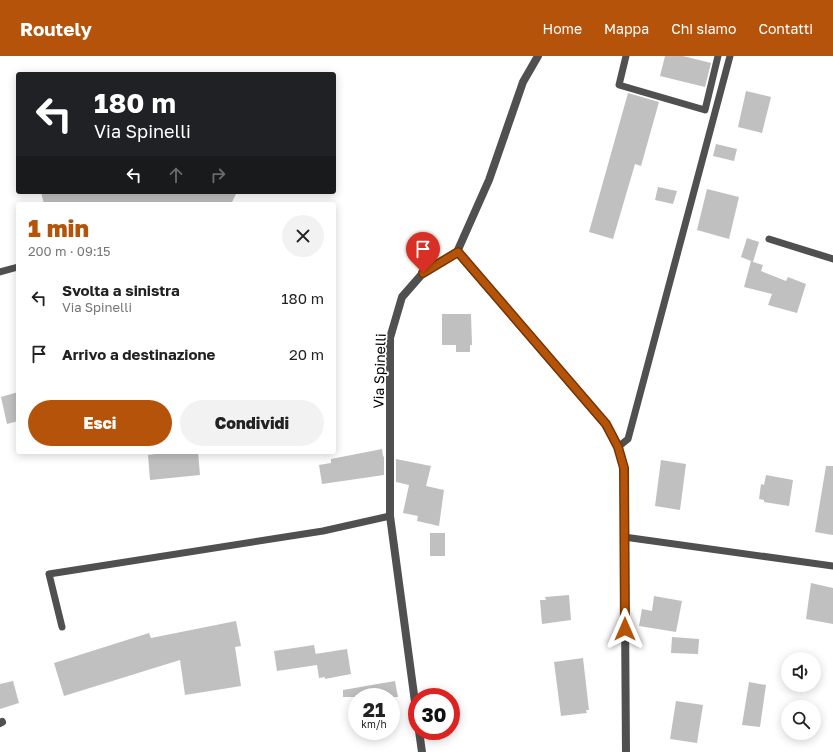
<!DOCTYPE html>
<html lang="it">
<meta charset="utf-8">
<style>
:root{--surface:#fff;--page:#f2f2f2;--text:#222;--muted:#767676;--accent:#b45309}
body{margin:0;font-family:"Golos Text",sans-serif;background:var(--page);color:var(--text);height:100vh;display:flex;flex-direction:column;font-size:15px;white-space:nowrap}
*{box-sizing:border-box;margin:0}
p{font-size:13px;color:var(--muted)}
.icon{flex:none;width:22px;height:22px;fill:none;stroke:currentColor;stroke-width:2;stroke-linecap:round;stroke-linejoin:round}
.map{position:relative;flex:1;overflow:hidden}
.sheet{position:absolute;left:16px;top:146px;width:320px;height:252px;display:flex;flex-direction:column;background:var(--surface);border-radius:4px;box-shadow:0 2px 10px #0003}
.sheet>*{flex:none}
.top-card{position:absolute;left:16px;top:16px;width:320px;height:122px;border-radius:4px;box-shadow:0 2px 10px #0003;background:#202124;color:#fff;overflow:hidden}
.controls{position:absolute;left:781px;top:596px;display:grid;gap:8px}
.controls a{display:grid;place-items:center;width:40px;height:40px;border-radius:50%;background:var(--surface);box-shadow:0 2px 10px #0003;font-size:20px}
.speed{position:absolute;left:348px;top:632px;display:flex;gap:8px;font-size:20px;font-weight:700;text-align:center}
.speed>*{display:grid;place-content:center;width:52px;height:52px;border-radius:50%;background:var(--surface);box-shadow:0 2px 10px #0003;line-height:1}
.speed small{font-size:10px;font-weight:400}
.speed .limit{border:6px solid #d22;background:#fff;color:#111}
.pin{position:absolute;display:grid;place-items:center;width:34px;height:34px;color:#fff;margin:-41px -17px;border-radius:50% 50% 50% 0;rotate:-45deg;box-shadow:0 0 4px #0007}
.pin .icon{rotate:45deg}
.me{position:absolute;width:44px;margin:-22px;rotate:0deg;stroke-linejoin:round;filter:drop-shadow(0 0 3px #0008)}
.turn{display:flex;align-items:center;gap:14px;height:84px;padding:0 12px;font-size:18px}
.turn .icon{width:52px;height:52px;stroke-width:2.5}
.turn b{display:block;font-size:28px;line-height:34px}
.lanes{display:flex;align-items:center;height:38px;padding:0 12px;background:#0003;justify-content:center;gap:20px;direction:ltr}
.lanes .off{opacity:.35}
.round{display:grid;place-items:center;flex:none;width:42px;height:42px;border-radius:21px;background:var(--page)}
.summary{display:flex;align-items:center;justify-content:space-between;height:68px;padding:0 12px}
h1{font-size:24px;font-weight:800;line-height:30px;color:var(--accent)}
.primary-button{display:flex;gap:8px;margin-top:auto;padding:8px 12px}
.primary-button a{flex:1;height:46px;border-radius:24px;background:var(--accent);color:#fff;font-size:16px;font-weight:800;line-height:46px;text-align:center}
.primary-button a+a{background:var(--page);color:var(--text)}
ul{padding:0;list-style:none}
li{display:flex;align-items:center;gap:12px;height:56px;padding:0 12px}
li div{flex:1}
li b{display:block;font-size:15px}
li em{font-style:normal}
header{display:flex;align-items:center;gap:24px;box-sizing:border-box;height:56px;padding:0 20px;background:var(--accent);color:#fff}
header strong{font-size:19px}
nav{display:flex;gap:22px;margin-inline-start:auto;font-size:14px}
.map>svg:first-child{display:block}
.building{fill:#c0c0c0}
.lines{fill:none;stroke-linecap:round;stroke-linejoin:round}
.service{stroke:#505050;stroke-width:7}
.minor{stroke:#505050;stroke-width:8}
.route-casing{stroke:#753606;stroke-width:10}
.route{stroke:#b45309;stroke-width:7}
.labels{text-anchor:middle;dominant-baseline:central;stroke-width:3.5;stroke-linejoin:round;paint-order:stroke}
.street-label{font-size:14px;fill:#000;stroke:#fff}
</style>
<header>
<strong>Routely</strong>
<nav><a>Home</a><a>Mappa</a><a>Chi siamo</a><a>Contatti</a></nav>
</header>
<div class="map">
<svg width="833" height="696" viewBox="0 0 833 696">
<rect width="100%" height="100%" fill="#fff"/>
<g class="building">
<path d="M665,0H683L711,7L705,31L660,20Z"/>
<path d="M746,35L771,41L762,77L738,71Z"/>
<path d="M628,37L659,46L641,110L635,108L613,183L589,176Z"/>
<path d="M716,88L737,93L734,105L713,100Z"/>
<path d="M658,131L677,135L673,148L655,144Z"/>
<path d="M707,133L739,141L729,183L697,174Z"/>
<path d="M41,136H237L231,148H44Z"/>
<path d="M747,182L759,186L753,206L763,209L761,215L786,225L788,221L806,228L797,257L768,249L772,238L744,231L751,205L741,201Z"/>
<path d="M442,258H471L472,289H470V296H456V289H442Z"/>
<path d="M18,336V365L7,368L1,341Z"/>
<path d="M382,393L383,400L384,401V419L322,428L319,409L331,407V403Z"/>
<path d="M171,396H198L200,419L150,424L148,399Z"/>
<path d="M396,403L431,410L426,430L444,434L439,470L417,465L418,460L403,457L409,429L396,426Z"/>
<path d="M661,404L686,408L680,454L655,450Z"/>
<path d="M826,410H833V479L815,476Z"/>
<path d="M766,419L793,424L789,450L764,446V444L759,443L761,428L764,429Z"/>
<rect x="430" y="477" width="15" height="23"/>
<path d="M811,527L833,532V568L806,563Z"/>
<path d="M569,539L571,564L542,568L540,544H546L545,541Z"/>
<path d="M654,540L682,545L676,576L639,570L642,553L652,555Z"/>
<path d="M236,565L241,590L235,591L241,630L185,639L180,604L64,640L54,607L149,577L151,582Z"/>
<path d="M672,581L699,583L698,598L671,597Z"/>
<path d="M314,589L316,600L315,598L347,593L351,618L325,623V621L319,622L317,609L277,615L274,595Z"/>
<path d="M583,602L589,654H586L587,657L561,660L554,606Z"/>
<path d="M13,625L19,647L0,653V628Z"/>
<path d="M395,625L398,641H343V634Z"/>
<path d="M749,626L766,629L760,671L742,669Z"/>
<path d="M676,645L703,649L697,687L670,683Z"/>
</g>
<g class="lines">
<g class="service">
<path d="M626,0L619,29L705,54L718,0"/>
<path d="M769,183L833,203"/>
<path d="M0,216L18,211"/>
<path d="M618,391L628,383L730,0"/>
<path d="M624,481L833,510"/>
<path d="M62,571L49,518L323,475L390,460"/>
</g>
<g class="minor">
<path d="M457,196L489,124L523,26L538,0"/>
<path d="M417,661L390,460V282L402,241L423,217L457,196L605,368L618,391L624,412L626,696"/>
<path d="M0,667L2,666"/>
<path d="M419,675L422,696"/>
</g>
</g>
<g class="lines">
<defs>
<path id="route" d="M423,217L458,196L606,368L618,391L624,412L625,573"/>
</defs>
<use href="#route" class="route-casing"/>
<use href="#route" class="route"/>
</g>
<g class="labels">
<g class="street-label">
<text transform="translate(379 315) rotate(-88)">Via Spinelli</text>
</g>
</g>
</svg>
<div class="controls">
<a><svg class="icon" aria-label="sound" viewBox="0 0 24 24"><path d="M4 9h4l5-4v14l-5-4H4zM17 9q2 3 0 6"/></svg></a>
<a><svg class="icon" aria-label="search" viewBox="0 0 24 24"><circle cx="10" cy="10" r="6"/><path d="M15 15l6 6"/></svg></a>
</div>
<div class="speed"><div>21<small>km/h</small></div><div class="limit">30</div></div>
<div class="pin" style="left:423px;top:217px;background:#d93025"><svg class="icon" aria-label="arrive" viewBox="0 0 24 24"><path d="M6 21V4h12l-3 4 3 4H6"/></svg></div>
<svg class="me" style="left:625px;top:573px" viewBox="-20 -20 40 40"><path d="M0-17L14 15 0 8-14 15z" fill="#b45309" stroke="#fff" stroke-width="4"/></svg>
<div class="top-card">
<div class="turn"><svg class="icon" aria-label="left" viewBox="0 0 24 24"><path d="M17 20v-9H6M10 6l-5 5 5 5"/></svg><div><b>180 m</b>Via Spinelli</div></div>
<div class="lanes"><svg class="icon" aria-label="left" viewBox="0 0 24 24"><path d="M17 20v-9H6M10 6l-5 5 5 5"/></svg><svg class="icon off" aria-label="ahead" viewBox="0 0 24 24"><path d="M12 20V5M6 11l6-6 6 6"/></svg><svg class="icon off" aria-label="right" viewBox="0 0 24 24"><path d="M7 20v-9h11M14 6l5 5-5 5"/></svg></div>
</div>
<section class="sheet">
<div class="summary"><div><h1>1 min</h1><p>200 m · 09:15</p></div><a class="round"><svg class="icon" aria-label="close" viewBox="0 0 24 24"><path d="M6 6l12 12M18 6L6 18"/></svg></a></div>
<ul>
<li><svg class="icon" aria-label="left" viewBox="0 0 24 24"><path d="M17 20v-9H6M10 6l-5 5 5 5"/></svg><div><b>Svolta a sinistra</b><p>Via Spinelli</p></div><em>180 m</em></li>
<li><svg class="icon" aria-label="arrive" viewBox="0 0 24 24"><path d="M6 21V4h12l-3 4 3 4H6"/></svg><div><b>Arrivo a destinazione</b></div><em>20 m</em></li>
</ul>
<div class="primary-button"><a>Esci</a><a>Condividi</a></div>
</section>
</div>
